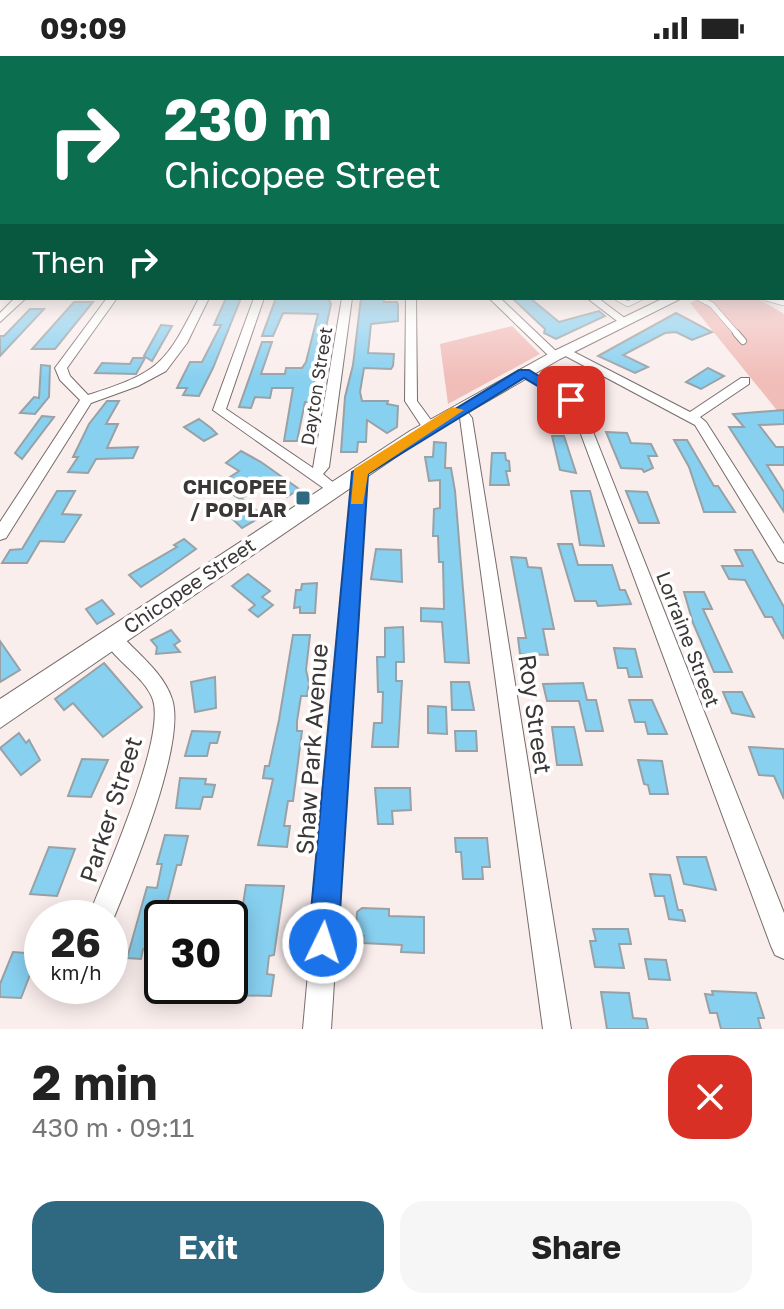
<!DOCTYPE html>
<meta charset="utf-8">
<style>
:root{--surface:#fff;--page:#f6f6f6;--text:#222;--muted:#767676;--accent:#2e6981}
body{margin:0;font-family:"Golos Text",sans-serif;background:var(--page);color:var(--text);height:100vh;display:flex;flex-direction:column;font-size:30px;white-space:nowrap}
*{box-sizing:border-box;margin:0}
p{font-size:26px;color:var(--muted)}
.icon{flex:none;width:44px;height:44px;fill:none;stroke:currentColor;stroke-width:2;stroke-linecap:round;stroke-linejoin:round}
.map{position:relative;height:973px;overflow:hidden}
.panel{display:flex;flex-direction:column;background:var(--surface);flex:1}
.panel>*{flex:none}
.top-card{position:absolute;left:0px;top:0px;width:784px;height:244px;box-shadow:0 4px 20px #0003;background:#0b6e4f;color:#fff;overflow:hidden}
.speed{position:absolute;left:24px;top:844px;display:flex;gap:16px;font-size:40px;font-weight:700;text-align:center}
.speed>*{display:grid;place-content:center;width:104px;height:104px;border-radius:50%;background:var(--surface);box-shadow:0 4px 20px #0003;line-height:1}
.speed small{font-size:20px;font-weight:400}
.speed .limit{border:4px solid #111;border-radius:12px;background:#fff;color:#111}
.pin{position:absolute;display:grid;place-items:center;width:68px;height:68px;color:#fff;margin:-34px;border-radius:16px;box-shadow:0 4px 12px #0006}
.me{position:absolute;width:88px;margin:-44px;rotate:4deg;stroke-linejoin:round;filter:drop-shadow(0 0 6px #0008)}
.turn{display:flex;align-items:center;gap:28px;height:168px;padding:0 32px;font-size:36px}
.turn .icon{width:104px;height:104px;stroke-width:2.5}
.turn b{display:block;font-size:56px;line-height:68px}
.then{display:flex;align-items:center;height:76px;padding:0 32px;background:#0003;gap:16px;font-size:30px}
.round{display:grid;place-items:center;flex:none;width:84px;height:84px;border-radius:24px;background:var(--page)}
.overview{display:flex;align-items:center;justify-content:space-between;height:136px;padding:0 32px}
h1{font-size:48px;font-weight:700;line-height:60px}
.cta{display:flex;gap:16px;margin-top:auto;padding:16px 32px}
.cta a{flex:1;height:92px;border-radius:24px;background:var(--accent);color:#fff;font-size:32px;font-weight:700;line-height:92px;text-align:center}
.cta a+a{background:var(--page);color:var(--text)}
.status{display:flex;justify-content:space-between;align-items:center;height:56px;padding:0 40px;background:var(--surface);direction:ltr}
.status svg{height:22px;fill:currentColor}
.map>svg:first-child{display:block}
.green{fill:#f1bdb9}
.building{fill:#87d0f0;stroke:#98a2a6;stroke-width:2}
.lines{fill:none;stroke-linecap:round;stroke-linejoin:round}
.lane-far1-casing{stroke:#766c6b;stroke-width:6}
.lane-casing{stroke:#766c6b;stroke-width:8}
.street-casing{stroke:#766c6b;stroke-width:2}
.secondary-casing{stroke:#766c6b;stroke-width:2}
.lane-far1{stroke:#fff;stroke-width:5}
.lane{stroke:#fff;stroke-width:6}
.street{fill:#fff;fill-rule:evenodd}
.secondary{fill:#fff;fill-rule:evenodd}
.route{fill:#1a73e8;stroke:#114b97;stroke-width:2}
.slow{fill:#f59e0b}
.poi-dot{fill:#2e6981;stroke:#fff;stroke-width:3}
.labels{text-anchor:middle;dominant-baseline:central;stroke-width:7;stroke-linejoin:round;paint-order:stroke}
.far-street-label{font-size:18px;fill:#3b3736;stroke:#fff}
.poi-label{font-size:20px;font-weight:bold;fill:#3b3736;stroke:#fff;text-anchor:end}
.street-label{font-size:20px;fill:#3b3736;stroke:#fff}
.near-street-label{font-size:24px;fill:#3b3736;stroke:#fff}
</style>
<div class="status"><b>09:09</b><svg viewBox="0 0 49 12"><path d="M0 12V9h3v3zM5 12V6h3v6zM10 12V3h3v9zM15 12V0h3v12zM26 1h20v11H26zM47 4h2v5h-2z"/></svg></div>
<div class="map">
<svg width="784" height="973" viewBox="0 0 784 973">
<rect width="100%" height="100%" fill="#faeeed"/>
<g class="green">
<path d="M699,242H757L784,258V363L690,247Z"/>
<path d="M512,270L540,298L448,348L440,288Z"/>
</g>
<g class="building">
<path d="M226,242H241L213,312L199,340L183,339L187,332H177L190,306H202L221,269H214Z"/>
<path d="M276,242H328L331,248L310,346H305L297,385H284L293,332H272L270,342L255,341L251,352L239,351L262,286H272L261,318H285L286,312H302L306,306L318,258L283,257L273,280H262Z"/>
<path d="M361,242H384V246H397L398,249V265L371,268L368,297L394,298L393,310L391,313L364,312L360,336L362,345H388L387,348L398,350L397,371L387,377L367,364L366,386H358L357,396H341L345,341L353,309Z"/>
<path d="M512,242H530L559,266L599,255L605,260L556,283L544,277L545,273Z"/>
<path d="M74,246H93L55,293H32Z"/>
<path d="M30,253H44L0,300V280H4Z"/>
<path d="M676,257L712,276L692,284L676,276L665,277L623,299L648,311L635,317L598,300Z"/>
<path d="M161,269L172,270L152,305L144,300Z"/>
<path d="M133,302H145L136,318L95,317L102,307L130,308Z"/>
<path d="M41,309L50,310L49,341L35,358L20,357L34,341L39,342Z"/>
<path d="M708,312L724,320L701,333L686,326Z"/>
<path d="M107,345H119L106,368H118L107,392L138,391L133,402L96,403L88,417L68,416L78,401H73L89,368Z"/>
<path d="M784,354V368L759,369L776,391H784V409H767L784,436V456L729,371H744L733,358Z"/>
<path d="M42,360L54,361L22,403L15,397Z"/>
<path d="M199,363L211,372L217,378L204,385L184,371Z"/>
<path d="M606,376L627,377L631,387L651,388L657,400H648L653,412L644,416L642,413L621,412Z"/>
<path d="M552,380H564L576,417L560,414Z"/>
<path d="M674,384H687L714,430H718L735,456H704L689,411Z"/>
<path d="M434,386L446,387L445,412H451L455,435L469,607L445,606L442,566L421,565V552L444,553L443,506H439L438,480H433L434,453L440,452V424L429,425L425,401H433Z"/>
<path d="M241,395L261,406L299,433L287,441L267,427L240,443L218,429L239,415L226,407Z"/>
<path d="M492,397H505L506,404L509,405L510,415H506L509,429H490Z"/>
<path d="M57,435H75L62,458L81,459L64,486L40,485L27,507H2L10,494L22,493Z"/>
<path d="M571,435H590L604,490L580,489Z"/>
<path d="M626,435L647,436L659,467H639Z"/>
<path d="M242,443L257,455L253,458L259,462L242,472L227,458L232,455L228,452Z"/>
<path d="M184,483L196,493L162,517L141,531L129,519L177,491L174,489Z"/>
<path d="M558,488H572L578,509H612L620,534H625L631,548L598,550L596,545H575Z"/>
<path d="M376,493L401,494L402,526L371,523Z"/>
<path d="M735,494H752L784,551V583L772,561H765L745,524L729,523L722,510H743Z"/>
<path d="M511,501L526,502L528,511L541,512L554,573H543L548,599L520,598L518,582H526Z"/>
<path d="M248,518L270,535L262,541L273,549L258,561L249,554L255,549L232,530Z"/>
<path d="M317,527L315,557H300V551L294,552L296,534H301L302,528Z"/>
<path d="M684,536H704L712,553H703L732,616H714L693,567Z"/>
<path d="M102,544L114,558L97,568L86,553Z"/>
<path d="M403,571L404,606H396V625H402L398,691H372L374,667H382L383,636H378L377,601H385V572Z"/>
<path d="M171,574L180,585L174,589L180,596L156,598L157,591L151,584Z"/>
<path d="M293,579H310L306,614L309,627L307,640H301L297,665V675H302L293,745H288L284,770H290L287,791L258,789L273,723L263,722L265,710H269L279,664Z"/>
<path d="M0,585L20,614L0,626Z"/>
<path d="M614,592L635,593L642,621H629L627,612H618Z"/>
<path d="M104,607L142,651L103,681L73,647L64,654L55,643Z"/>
<path d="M215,621L216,652L195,656L191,626Z"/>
<path d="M451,626H469L474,654H452Z"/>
<path d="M583,627L587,644H596L603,675H586L579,645H547L543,628Z"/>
<path d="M723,636H742L754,661L732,657Z"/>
<path d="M629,644H652L667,678H648L645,666H635Z"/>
<path d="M428,650L446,651L447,678L428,677Z"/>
<path d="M552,671H574L582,709H557Z"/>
<path d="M192,675L220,676L217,687H210L207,700H185Z"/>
<path d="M455,675H476L477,695H456Z"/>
<path d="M19,677L26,687L29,684L40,704L21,719L0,692Z"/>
<path d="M749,691L784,693V743L774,720L759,719Z"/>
<path d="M82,703L108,704L91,741L68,740Z"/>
<path d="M638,704L662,705L668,738H650L648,729L644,728Z"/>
<path d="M180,722L206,723L205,728L215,729L212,741H203L200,753L176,752Z"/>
<path d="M375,732H410L411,754L392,755L393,768H378Z"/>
<path d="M165,779L188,780L181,809H177L155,894L143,893L141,903L127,902L147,831L157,832L162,808H157Z"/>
<path d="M455,782H487L490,811H482L483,823H463L461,796H456Z"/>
<path d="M49,791L75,793L57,840L30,838Z"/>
<path d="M677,801H706L716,834L684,828Z"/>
<path d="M650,818L670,819L678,854H682L685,865L669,863L664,840H655Z"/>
<path d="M246,829L284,830L274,899L269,900L267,918L274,919L271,940L229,939Z"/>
<path d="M362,852L389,853V860L424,861V897L401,896L402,889L363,887L364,880L356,879L357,856Z"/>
<path d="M593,873H628L631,888H619L624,912L595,911L590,885H596Z"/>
<path d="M13,896L38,898L21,942L0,941V928Z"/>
<path d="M645,903L666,904L670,924L649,923Z"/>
<path d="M712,935L756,937L764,962H758L761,973H721L717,957H710L705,938L713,939Z"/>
<path d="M601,936L629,937L633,962L646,963L648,973H607Z"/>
</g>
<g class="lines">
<defs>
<g id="lane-far1">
<path d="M617,242L628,248L640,242"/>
<path d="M699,242L712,249L738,279"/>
<path d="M765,242L784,247"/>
</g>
<path id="lane" d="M736,277L743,285"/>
<g id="street">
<rect x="0" y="194" width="2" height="6"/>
<path d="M15,242H26L0,266V257Z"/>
<path d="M107,242H117L67,312L70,320L88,339C160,316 165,309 199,242H209L187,287L166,315L138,330L91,347L6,482L0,484V466L80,344L60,324L55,312Z"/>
<path d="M254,242H264L226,353L313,412L342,242H352L329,411L323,418L341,433L339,436H329L213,354Z"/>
<path d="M406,242H416L417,345L436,371L429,375L424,374L405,345Z"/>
<path d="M489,242H500L559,298V302H551Z"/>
<path d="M587,242H598L630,266L621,268Z"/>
<path d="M560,293H568L690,356L741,322H749V328L700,361L706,366L784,488V507L778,505L695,369L560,297Z"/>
<path d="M524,312L572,339L584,353L784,857V903L775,899L771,890L572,354L564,345L520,318V314Z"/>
<path d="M459,349L463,350L472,362L571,973H543L460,362L453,353Z"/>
<path d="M360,411L367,416L331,973H303L353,416Z"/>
<path d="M112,574L119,577C136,596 164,617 172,643C187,688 129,825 110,871V862H88C104,820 166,683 153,644C145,620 114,605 103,582L105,577Z"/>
</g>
<g id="secondary">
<rect x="782" y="190" width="2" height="8"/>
<path d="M664,242H682L560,303L422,383L0,672V643L410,375L550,297Z"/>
</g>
</defs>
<use href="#lane-far1" class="lane-far1-casing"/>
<use href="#lane" class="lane-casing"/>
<use href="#street" class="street-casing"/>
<use href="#secondary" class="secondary-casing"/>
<use href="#lane-far1" class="lane-far1"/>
<use href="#lane" class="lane"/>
<use href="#street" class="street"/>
<use href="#secondary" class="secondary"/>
</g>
<linearGradient id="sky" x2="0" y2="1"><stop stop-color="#a5aac7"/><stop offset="0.58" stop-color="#fdf7f7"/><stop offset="1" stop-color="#fdf7f7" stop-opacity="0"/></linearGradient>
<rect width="784" height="323" fill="url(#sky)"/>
<path class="route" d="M519,314H529L578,344L566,347L524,322L368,418L338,887L334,897L323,902L312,897L308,887L352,416Z"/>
<path class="slow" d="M452,351L464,354L368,418L363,448H351L354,413Z"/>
<rect class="poi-dot" x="295" y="434" width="16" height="16" rx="4"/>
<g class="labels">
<g class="far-street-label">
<text transform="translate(316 330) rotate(-81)">Dayton Street</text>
</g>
<g class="poi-label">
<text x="287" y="430">CHICOPEE<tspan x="287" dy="23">/ POPLAR</tspan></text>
</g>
<g class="street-label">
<text transform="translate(189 529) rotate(-34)">Chicopee Street</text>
<text transform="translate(689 583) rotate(69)">Lorraine Street</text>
</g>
<g class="near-street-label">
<text transform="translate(536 658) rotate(82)">Roy Street</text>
<text transform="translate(311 693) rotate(-86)">Shaw Park Avenue</text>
<text transform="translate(110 753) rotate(-72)">Parker Street</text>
</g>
</g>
</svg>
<div class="speed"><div>26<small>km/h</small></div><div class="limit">30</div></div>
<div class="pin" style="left:571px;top:344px;background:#d93025"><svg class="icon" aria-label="arrive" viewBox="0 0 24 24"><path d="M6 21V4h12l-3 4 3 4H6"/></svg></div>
<svg class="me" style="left:323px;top:887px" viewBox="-20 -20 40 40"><circle r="17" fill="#1a73e8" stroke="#fff" stroke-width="3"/><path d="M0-11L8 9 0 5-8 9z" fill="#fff"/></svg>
<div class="top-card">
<div class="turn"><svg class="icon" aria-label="right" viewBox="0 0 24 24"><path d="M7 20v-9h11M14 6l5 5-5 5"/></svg><div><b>230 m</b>Chicopee Street</div></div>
<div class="then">Then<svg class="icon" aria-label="right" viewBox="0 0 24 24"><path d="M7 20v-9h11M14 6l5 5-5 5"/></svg></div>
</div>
</div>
<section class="panel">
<div class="overview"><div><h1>2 min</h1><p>430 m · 09:11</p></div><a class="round" style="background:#d93025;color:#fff"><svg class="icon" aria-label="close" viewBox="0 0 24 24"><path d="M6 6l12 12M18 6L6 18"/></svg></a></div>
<div class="cta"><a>Exit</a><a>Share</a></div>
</section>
